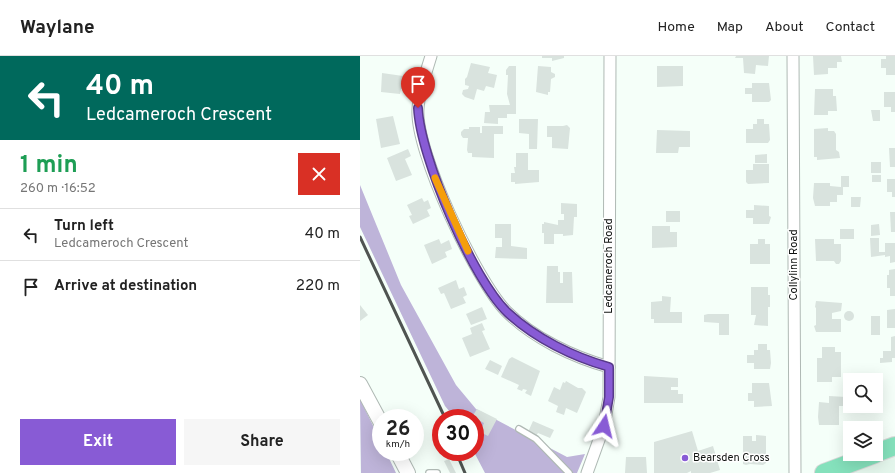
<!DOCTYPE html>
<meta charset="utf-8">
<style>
:root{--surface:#fff;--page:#f6f6f6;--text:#222;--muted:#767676;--line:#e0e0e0;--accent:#885bd5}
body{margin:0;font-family:Overpass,sans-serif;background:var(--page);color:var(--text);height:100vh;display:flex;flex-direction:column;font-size:15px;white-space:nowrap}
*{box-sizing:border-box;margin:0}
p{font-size:13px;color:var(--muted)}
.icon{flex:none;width:22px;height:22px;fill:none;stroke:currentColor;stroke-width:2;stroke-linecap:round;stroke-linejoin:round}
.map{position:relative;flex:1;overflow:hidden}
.side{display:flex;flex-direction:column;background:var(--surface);width:360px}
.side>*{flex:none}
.guide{background:#00695c;color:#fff;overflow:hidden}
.tools{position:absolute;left:483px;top:317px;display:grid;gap:8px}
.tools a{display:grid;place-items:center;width:40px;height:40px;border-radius:0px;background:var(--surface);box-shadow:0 4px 16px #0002;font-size:20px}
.speed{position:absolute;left:12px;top:353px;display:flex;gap:8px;font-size:20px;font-weight:700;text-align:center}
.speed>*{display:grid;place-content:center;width:52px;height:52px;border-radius:50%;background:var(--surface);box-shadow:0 4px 16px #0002;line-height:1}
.speed small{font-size:10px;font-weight:400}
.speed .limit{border:6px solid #d22;background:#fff;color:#111}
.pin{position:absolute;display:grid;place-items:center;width:34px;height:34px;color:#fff;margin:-41px -17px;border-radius:50% 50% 50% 0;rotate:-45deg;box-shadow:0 0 4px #0007}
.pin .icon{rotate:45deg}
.me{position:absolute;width:44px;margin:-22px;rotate:10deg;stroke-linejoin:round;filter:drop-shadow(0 0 3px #0008)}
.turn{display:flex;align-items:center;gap:14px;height:84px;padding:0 20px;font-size:18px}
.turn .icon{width:52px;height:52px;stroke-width:2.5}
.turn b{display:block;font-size:28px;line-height:34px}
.round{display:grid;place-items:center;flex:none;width:42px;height:42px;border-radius:0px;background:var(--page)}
.head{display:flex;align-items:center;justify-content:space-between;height:68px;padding:0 20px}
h1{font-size:24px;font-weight:700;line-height:30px;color:#1e9e55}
.cta{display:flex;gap:8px;margin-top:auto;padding:8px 20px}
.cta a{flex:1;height:46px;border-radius:0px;background:var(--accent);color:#fff;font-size:16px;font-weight:700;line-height:46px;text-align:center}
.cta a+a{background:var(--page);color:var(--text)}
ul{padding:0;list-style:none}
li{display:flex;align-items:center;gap:12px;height:52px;padding:0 20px;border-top:1px solid var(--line)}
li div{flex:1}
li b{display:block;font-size:15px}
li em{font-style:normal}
header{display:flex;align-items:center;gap:24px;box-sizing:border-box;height:56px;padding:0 20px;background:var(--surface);border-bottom:1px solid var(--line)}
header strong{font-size:19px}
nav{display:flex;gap:22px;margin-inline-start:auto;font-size:14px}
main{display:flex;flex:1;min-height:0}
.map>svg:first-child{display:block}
.built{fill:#e4f6ec}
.forest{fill:#beb4d9}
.building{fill:#d9e3de}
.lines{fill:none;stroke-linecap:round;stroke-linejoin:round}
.service-casing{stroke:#afb9b4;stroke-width:8}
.minor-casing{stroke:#afb9b4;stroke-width:13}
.tertiary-casing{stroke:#afb9b4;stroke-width:16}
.primary-casing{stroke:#d9d9d9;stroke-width:20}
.service{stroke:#fff;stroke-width:5.5}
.minor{stroke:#fff;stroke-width:11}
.tertiary{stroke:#fff;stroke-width:14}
.primary{stroke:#85e1bc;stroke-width:18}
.rail{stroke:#4f5451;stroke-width:3}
.route-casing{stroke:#583b8a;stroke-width:10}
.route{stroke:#885bd5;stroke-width:7}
.slow{stroke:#f59e0b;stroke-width:7}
.poi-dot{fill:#885bd5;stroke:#fff;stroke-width:1.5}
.labels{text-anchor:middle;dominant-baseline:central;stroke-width:3;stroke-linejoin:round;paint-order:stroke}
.street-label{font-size:11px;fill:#0f1210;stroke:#fff}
.poi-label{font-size:11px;fill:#0f1210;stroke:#fff;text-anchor:start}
</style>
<header>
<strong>Waylane</strong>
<nav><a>Home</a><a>Map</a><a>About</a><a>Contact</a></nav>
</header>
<main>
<section class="side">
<div class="guide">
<div class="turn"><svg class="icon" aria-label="left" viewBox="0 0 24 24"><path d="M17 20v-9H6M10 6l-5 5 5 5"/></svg><div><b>40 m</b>Ledcameroch Crescent</div></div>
</div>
<div class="head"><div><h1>1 min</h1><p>260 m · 16:52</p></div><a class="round" style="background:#d93025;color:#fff"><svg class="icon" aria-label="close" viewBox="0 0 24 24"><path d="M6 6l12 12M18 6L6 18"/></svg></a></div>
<ul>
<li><svg class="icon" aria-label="left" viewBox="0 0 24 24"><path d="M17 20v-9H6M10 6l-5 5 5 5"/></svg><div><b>Turn left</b><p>Ledcameroch Crescent</p></div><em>40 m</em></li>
<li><svg class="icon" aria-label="arrive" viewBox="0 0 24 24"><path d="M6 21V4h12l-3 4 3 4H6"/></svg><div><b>Arrive at destination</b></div><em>220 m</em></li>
</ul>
<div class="cta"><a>Exit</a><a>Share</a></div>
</section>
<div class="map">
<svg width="535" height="417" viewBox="0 0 535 417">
<rect width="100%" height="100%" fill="#f5fff9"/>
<path class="built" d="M535,398V417H485Z"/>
<g class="forest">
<path d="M0,129L41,229L96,329L116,353L207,401L225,398L217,417H125L114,396L115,362H95L85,350L0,171Z"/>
<path d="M0,343L21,386V396H26L36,417H1Z"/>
</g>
<g class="building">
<path d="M182,0H204V2L192,5V2H182Z"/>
<path d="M376,0H409L408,10L396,9L395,18L384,17L383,2H375Z"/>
<path d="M453,0H481L482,6H477V12H468V18L454,19Z"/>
<path d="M526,0H535V19H526V12H521V3H526Z"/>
<path d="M111,7L130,11L128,17L137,19L134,32L126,30L124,35L117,33L114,44L105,41L102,38L103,34L108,33L109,30L105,29V23L107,21Z"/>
<path d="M149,10H156V58H147V62H138V68L124,67L125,56H130L129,49H150L147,38L148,19H146V14Z"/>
<path d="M178,10L191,11V16L195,18V21L191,23L190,36H188V39L176,36Z"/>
<path d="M297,10H323V30L297,31Z"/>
<path d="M22,17L43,20L42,24L44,25L43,33H41L40,38L21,36Z"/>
<path d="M392,27H409L411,44L409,46H392V38H385V32H392Z"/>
<path d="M455,33H473V40H476L477,55H468V59H454Z"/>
<path d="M524,36H535V56H531V51H524Z"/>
<path d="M511,54H520V65H513Z"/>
<path d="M33,60L40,88L21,92L16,63Z"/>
<path d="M159,63H178L177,93H169V78L159,77Z"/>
<path d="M397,63H404V68H409L410,84L408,87H386V73H393V68H397Z"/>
<path d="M207,69L210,72L208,93L192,92V81H187V70H203Z"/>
<path d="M122,70H143V78H134V102L112,101V97H108L107,94L108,82H103L101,79V76L104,73H109V71H120V77H122Z"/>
<path d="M468,72V75H474L476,78V94L479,96L480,102L457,104V101H454V73Z"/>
<path d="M297,74L330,75V91H319L318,97H296Z"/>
<path d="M529,92H535V111H530Z"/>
<path d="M48,93L51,100L45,103L52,119L36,125L27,102Z"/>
<path d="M156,97H168V114H179V126L155,128V126H151V117H155L154,111H156Z"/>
<path d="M407,98V107H395V99Z"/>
<rect x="511" y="106" width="10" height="11"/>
<path d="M393,108H409V127L388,128L386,126V114H393Z"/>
<rect x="512" y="119" width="9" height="7"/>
<path d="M481,120H489V131H483V139H477V146H470V150H455L453,142L454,127H470V130L481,131Z"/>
<path d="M527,123H535V141H532V136H527Z"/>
<path d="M491,141H501L500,151H491Z"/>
<path d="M62,142L64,146L68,144L71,152L67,154L70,160L53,168L49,160L52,159L47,149Z"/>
<path d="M201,147L217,148V161H214L213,179L203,180V178H194V188H184V177H182V168H184V166L198,169V164H204V158H201Z"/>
<path d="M394,149L409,150V160L411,161L409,168H393V162H386V154H394Z"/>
<rect x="306" y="155" width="14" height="11"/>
<path d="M530,156H535V176H531Z"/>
<path d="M135,168H151V190L167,192V203L135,202L136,191H142V182H135Z"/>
<path d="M519,168L520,179L511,180V169Z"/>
<path d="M292,170H310V176H317V191L292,192Z"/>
<rect x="480" y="173" width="14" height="10"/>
<path d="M510,182H519V196H525V187H535V206L530,207V200L525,201V199L511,201Z"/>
<path d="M79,183L81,188L89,184L92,193L85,196L87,201L72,208L64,189Z"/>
<path d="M398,183H405V188H410V208H390V188H398Z"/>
<path d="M455,183H474V188H481V205L479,208H476L474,205H456Z"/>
<path d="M187,210H198V216H200V227H203V216H212L213,247H186Z"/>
<path d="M535,213V240H530V232H527V219H529V214Z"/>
<path d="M96,224L99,233L104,231L107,239L103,241L106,247L91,253L84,237L81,238L78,232Z"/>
<path d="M391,231H408V239H410V251H408V270L394,269L396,259H391Z"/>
<path d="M302,240L311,241L310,256H322V267H294V263H291V246L302,245Z"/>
<path d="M456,245L482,247L481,255L472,257V263H481V276H456L454,270L456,269V252L455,251Z"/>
<path d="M0,249L8,259L0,265Z"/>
<path d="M122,251L127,263L111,269L106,258Z"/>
<path d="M535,253V272H527V254Z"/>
<circle cx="489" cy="260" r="5"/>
<path d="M348,258H369V279H359V267L344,266V259Z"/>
<rect x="511" y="260" width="9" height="19"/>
<path d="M122,267L125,274L122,275L130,293L110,301L102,282L112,278L110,272Z"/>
<path d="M535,280V302H532V306L520,307V302H523V295H531V281Z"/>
<path d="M398,288H407V294H410L411,307L410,313H394V307H387V299H394V294H398Z"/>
<path d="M462,291H475V296H481V321H472V326H457V302H462Z"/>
<path d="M152,301L180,315L171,340L165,337L167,334L163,333L162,335L157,333L159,329L141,321L149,303Z"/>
<path d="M130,304L142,310L138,319L125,313Z"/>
<path d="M284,320L318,322V331H311V334H318V338H323V347H284Z"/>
<path d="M206,325L218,332H222L226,336L217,357L206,352L204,359L196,356L198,350L188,345L194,331L200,334L203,326L205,327Z"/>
<path d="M392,327H409L412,350L394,351V345H388V337H392Z"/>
<path d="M469,340L486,341V350H479V369H459L458,361L459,346L469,347Z"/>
<path d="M117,353L137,363L128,380L120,376L124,367L112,361Z"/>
<path d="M173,365L194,374L190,382L178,377L176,380L168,376Z"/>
<path d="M332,375L338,395L353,390L360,414L350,417H331V415L327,417H294V386Z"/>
<path d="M396,379L406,380V407L403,409L390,408L386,409L383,408V380H392V385H396Z"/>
<path d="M266,401H286L287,417H265Z"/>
<path d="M89,403L96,417H90L84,405Z"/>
</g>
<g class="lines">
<defs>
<g id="service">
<path d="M159,373L176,383L209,417"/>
<path d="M69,417H77"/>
</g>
<g id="minor">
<path d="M71,0C66,17 59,35 58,53C55,95 116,224 146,255C173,282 213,301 249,311"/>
<path d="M433,0L435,417"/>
<path d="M227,417L244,370L249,341L250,0"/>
</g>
<g id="tertiary">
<path d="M0,328L21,367"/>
<path d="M37,396L48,417"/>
</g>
<g id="primary">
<path d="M516,397L535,390"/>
<path d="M464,417L515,398"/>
</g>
</defs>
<use href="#service" class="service-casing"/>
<use href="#minor" class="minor-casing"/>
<use href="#tertiary" class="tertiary-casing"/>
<use href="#primary" class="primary-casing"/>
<use href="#service" class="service"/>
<use href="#minor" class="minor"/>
<use href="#tertiary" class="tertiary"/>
<use href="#primary" class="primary"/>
<g class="rail">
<path d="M0,181L85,362"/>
<path d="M96,396L105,417"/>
</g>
</g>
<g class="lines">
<defs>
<path id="route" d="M58,52C60,101 113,224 148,257C175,282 213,301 249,311V341L244,370"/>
</defs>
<use href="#route" class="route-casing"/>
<use href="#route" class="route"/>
<path class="slow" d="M75,122L108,195"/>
</g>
<circle class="poi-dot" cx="325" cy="402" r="4"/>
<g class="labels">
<g class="street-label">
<text transform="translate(434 209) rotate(-90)">Collylinn Road</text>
<text transform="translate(249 210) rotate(-90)">Ledcameroch Road</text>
</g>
<g class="poi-label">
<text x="333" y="402">Bearsden Cross</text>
</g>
</g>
</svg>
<div class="tools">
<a><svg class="icon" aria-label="search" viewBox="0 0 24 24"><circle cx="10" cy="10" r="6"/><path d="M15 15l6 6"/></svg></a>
<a><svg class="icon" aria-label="layers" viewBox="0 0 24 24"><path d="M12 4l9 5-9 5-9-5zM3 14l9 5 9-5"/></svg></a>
</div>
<div class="speed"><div>26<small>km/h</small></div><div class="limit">30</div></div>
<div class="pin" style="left:58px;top:52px;background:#d93025"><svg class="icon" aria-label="arrive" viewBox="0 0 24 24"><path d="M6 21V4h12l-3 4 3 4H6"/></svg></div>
<svg class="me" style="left:244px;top:370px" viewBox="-20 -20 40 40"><path d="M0-17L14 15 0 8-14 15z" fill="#885bd5" stroke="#fff" stroke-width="4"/></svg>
</div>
</main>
